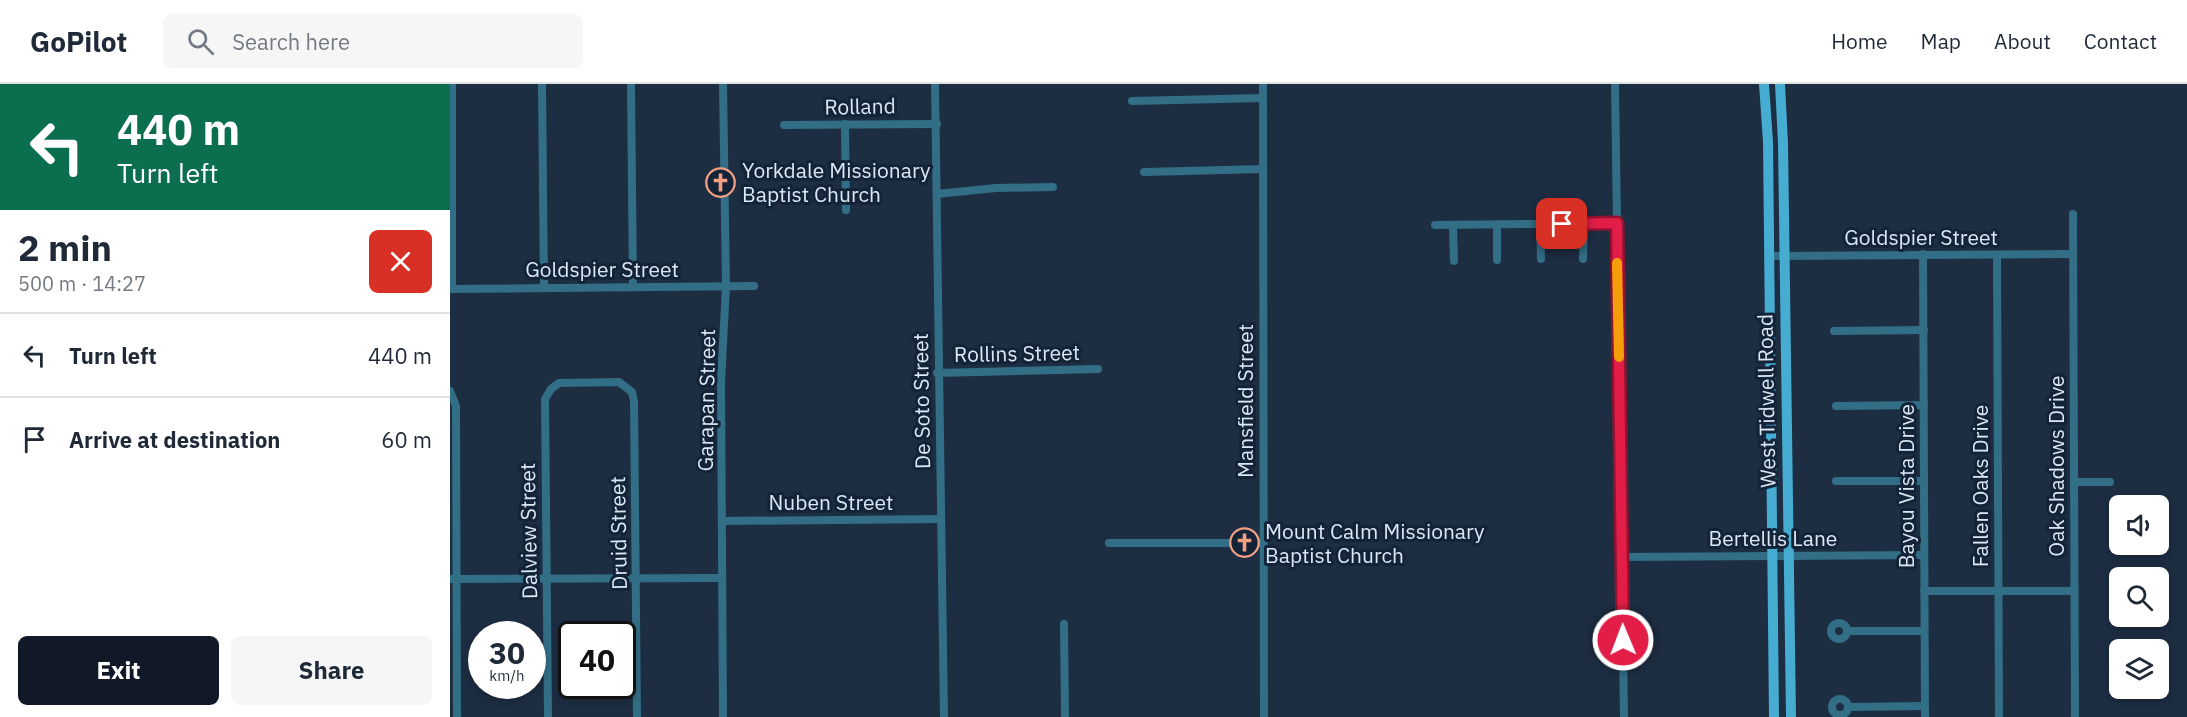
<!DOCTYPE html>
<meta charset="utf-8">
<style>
:root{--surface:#fff;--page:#f6f6f7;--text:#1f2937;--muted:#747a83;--line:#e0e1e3;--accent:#111827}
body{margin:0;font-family:"IBM Plex Sans",sans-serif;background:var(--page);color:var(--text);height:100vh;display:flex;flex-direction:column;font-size:22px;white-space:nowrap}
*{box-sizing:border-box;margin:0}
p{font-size:20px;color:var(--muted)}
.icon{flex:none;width:33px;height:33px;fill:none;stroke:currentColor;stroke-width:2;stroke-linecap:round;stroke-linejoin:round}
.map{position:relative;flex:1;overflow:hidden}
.panel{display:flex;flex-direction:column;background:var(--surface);width:450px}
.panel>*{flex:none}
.banner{background:#0b6e4f;color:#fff;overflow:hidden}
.buttons{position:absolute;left:1659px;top:411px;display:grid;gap:12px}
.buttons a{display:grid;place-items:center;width:60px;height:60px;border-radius:9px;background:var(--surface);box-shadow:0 3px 9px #0003;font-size:30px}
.speed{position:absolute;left:18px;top:537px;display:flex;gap:12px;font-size:30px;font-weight:700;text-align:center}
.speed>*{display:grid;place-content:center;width:78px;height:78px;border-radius:50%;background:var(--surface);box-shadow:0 3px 9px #0003;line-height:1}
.speed small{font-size:15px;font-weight:400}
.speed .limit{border:3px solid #111;border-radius:9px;background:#fff;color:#111}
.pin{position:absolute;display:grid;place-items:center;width:51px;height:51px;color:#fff;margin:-26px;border-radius:12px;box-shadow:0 3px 9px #0006}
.me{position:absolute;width:66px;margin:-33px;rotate:359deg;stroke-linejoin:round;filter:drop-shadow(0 0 4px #0008)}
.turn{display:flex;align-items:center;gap:21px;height:126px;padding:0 18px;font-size:27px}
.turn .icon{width:78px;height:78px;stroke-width:2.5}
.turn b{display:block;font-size:42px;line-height:51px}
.round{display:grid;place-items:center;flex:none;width:63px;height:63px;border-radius:9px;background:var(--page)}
.overview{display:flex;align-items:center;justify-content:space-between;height:102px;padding:0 18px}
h1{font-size:36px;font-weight:700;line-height:45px}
.cta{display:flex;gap:12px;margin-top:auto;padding:12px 18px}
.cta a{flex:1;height:69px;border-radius:9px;background:var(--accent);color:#fff;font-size:24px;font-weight:700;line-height:69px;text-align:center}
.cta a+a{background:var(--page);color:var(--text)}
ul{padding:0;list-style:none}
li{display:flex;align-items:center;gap:18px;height:84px;padding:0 18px;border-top:2px solid var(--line)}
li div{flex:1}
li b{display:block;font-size:22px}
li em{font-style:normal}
header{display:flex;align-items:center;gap:36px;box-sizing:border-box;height:84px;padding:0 30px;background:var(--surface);border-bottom:2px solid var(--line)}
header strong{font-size:28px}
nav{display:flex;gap:33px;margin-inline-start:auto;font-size:21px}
.search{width:420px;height:54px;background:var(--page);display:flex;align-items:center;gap:15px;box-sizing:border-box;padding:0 21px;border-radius:9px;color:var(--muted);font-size:22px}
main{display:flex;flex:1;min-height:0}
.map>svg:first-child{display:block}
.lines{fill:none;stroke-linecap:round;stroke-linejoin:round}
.minor{stroke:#326e85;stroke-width:8}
.major{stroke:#46acd2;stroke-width:10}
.route-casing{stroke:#92132f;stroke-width:15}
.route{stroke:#e11d48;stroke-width:10}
.slow{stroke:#f59e0b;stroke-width:10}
.labels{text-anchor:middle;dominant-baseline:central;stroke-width:6;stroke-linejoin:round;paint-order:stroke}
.street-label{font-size:21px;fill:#dce7f5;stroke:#132338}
.poi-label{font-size:21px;fill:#dce7f5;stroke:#132338;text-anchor:start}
</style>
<header>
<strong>GoPilot</strong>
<div class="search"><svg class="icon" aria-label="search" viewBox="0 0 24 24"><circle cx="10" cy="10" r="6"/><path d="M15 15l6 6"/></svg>Search here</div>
<nav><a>Home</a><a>Map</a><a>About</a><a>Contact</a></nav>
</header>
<main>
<section class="panel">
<div class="banner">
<div class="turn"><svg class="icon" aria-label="left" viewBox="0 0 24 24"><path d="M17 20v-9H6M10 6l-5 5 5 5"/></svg><div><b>440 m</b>Turn left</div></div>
</div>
<div class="overview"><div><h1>2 min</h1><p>500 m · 14:27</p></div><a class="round" style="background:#d93025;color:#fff"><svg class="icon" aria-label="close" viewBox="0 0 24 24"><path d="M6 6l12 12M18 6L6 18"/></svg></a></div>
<ul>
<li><svg class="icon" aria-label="left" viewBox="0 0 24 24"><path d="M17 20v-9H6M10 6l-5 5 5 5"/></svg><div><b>Turn left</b></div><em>440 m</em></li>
<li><svg class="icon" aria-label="arrive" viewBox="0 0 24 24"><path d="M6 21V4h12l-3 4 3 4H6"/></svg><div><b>Arrive at destination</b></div><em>60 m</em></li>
</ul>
<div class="cta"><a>Exit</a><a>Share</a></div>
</section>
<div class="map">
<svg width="1737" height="633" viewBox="0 0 1737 633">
<rect width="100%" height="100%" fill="#1d2d42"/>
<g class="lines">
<g class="minor">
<path d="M2,0V205"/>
<path d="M92,0L94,204"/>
<path d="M181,0L183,203"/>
<path d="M485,0L494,633"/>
<path d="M813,0L814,633"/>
<path d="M1165,0L1174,633"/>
<path d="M682,17L813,14"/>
<path d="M395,40L396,126"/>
<path d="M334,41L487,40"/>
<path d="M694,88L813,85"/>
<path d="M487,110L546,104L603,103"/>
<path d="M1623,130L1625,633"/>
<path d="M1090,140L1091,175"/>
<path d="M985,141L1167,139"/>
<path d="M1003,141L1004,177"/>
<path d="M1473,170L1475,633"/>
<path d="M1547,171L1549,633"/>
<path d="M1319,172L1623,170"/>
<path d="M1133,175L1134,140"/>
<path d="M1047,176V141"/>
<path d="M0,205L304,202"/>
<path d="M1384,247L1474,246"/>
<path d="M487,289L648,285"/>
<path d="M0,307L6,322L7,633"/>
<path d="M1386,322L1474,321"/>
<path d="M1386,397H1474"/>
<path d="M1624,398H1660"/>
<path d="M272,437L491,435"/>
<path d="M659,459H813"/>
<path d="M1172,473L1474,471"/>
<path d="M0,495L272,494"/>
<path d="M1474,507H1624"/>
<circle cx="1389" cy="547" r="8"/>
<path d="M614,540L615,633"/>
<path d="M1397,547H1474"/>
<circle cx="1390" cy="623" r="8"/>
<path d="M1398,623L1475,622"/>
<path d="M98,633L95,315L101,305L109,299L169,298L182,308L184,317L187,633"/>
<path d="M273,633L271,298L276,202L273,0"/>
</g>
<g class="major">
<path d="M1314,0L1318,58L1324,633"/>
<path d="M1330,0L1333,59L1341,633"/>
</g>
</g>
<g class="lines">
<defs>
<path id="route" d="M1112,140L1167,139L1173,556"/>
</defs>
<use href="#route" class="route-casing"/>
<use href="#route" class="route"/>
<path class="slow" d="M1167,179L1169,273"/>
</g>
<defs>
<symbol id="church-ring" viewBox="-11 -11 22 22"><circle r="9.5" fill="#132338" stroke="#f3a082" stroke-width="1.5"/><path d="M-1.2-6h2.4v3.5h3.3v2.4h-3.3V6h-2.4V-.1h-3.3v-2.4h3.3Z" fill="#f3a082"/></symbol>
</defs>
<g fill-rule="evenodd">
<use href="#church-ring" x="254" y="82" width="33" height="33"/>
<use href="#church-ring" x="778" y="442" width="33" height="33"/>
</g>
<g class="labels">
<g class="street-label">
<text transform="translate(410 22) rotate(-1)">Rolland</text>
<text x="1471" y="153">Goldspier Street</text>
<text x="152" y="185">Goldspier Street</text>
<text transform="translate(567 269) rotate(-1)">Rollins Street</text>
<text transform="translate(256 316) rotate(-89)">Garapan Street</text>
<text transform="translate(471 317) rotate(-91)">De Soto Street</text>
<text transform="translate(795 317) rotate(-90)">Mansfield Street</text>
<text transform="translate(1316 317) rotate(-91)">West Tidwell Road</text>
<text transform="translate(1606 382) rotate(-90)">Oak Shadows Drive</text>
<text transform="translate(1456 402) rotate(-90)">Bayou Vista Drive</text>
<text transform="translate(1530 402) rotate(-90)">Fallen Oaks Drive</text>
<text x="381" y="418">Nuben Street</text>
<text transform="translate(78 447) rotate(-91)">Dalview Street</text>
<text transform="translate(168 449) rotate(-91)">Druid Street</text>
<text x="1323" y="454">Bertellis Lane</text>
</g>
<g class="poi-label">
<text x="292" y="86">Yorkdale Missionary<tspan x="292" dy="24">Baptist Church</tspan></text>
<text x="815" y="447">Mount Calm Missionary<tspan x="815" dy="24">Baptist Church</tspan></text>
</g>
</g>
</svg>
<div class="buttons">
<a><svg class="icon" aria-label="sound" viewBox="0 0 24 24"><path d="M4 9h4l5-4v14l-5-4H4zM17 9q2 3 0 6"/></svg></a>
<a><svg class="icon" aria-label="search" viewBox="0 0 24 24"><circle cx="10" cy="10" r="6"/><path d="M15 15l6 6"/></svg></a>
<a><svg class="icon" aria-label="layers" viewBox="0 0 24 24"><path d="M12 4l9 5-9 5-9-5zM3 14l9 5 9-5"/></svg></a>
</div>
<div class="speed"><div>30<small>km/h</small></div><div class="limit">40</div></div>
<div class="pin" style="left:1112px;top:140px;background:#d93025"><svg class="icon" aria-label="arrive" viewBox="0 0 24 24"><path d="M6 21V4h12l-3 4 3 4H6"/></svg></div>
<svg class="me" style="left:1173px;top:556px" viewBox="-20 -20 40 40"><circle r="17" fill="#e11d48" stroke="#fff" stroke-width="3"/><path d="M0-11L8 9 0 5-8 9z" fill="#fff"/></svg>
</div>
</main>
